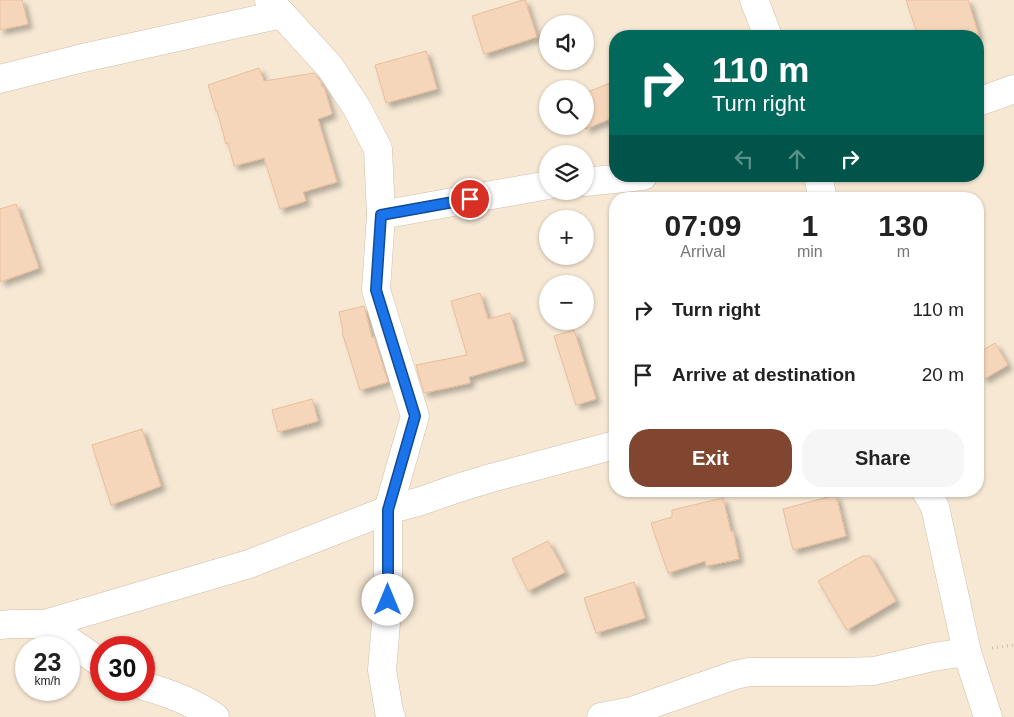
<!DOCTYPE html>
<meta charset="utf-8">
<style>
:root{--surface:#fff;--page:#f6f6f6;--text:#222;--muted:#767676;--accent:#804630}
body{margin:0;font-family:Arial,sans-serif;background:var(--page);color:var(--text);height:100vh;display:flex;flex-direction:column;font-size:19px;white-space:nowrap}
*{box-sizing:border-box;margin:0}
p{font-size:16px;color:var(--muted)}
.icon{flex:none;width:28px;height:28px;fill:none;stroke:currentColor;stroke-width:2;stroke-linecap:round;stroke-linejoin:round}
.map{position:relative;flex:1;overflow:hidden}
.panel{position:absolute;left:609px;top:192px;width:375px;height:305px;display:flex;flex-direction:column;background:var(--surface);border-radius:20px;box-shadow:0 1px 4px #0004}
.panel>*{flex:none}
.banner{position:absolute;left:609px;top:30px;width:375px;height:152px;border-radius:20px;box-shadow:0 1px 4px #0004;background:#00695c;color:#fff;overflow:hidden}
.tools{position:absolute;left:539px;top:15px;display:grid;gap:10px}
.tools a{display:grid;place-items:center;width:55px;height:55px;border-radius:50%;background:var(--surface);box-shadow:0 1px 4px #0004;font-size:25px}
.speed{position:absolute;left:15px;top:636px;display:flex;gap:10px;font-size:25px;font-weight:700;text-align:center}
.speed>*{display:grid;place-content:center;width:65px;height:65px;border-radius:50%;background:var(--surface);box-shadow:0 1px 4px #0004;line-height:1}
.speed small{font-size:12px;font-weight:400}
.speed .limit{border:8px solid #d22;background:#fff;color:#111}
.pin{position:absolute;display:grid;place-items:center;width:42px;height:42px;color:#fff;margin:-21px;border:2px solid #fff;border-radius:50%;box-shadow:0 1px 5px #0007}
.me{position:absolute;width:55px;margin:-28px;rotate:0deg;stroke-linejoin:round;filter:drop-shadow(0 0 4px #0008)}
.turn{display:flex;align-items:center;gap:18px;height:105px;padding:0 20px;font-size:22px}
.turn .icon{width:65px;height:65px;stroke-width:2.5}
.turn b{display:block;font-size:35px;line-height:42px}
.lanes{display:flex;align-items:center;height:48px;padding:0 20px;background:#0003;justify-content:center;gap:25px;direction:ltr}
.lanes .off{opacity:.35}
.eta{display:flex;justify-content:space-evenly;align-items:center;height:85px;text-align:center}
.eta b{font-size:30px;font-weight:800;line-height:35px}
.button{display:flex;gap:10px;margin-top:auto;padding:10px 20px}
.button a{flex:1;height:58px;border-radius:20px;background:var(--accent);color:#fff;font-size:20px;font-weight:800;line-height:58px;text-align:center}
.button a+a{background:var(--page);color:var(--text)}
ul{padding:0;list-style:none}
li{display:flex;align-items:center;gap:15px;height:65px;padding:0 20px}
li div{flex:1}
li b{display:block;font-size:19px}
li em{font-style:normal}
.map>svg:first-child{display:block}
.residential{fill:#f6e8d3;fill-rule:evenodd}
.building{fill:#f6d6ba;stroke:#eabd99;filter:url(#shadow)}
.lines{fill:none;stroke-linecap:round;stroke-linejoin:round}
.minor-casing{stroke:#d1beaa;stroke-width:29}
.path{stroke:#dbb99d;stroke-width:3;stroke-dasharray:1 4;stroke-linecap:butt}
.minor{stroke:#fff;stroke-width:28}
.route-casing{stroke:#114b97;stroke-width:12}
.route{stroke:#1a73e8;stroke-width:9}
</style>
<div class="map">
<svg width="1014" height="717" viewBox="0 0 1014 717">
<defs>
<filter id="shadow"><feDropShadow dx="4.5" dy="4.5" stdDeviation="2.5" flood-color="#0004"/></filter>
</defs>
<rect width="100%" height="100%" fill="#fef6e5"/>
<path class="residential" d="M0,0H1014V717H0ZM548,24H585V61H548ZM615,36H978V176H615ZM548,89H585V126H548ZM548,154H585V191H548ZM615,199H978V491H615ZM548,219H585V256H548ZM548,284H585V321H548ZM26,648H69V690H26ZM101,648H144V690H101Z"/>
<g class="building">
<path d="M0,0H22L28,24L0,30Z"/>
<path d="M523,0H525L537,37L484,54L472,16Z"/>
<path d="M906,0H968L979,36H918Z"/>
<path d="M426,51L437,89L386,103L375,65Z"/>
<path d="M259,68L264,81L314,73L321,82L322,87H324L332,114L318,119L337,182L303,192L306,201L280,209L264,158L234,166L228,143L226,144L217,110L216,111L208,85Z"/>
<path d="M610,83L615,97V117L585,129V93Z"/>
<path d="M16,204L39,268L0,282V209Z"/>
<path d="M480,293L488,319L510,313L524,361L469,377L470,383L424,393L416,365L467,355L451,301Z"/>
<path d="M364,306L372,338L374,337L388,382L360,390L342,332L343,331L339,312Z"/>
<path d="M574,330L596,399L576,405L554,336Z"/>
<path d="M995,343L1008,365L984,379L978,368V353Z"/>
<path d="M312,399L318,421L278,432L272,410Z"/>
<path d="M142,429L161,486L111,505L92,445Z"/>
<path d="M836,495L846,536L793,550L783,509Z"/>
<path d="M723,498L731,532L733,531L739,559L706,566L705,561L668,573L651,523L672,517V510Z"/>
<path d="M548,541L565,572L528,591L512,559Z"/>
<path d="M862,556H870L896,601L847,630L818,581Z"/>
<path d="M634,582L645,618L596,633L584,598Z"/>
</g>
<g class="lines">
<defs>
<g id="minor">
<path d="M269,0L330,67L357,108L378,149L381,215L376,290L415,416L388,510V600L382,670L389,711L391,717"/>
<path d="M754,0L768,36"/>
<path d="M0,79L83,58L282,14"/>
<path d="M978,102L1014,89"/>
<path d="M818,176L823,199"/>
<path d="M585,182L643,176"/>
<path d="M381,215L548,185"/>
<path d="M926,491L935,507L967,652L988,717"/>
<path d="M45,624L249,564L388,510L421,501L458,488L491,478L615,445"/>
<path d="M0,625L12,624H45L101,663"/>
<path d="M144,686C169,693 193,702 215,717"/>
<path d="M601,717L632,711L735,675L749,672H845L874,671L933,657L967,652"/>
</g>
</defs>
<use href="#minor" class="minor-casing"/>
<path class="path" d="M992,648L1014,645"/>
<use href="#minor" class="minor"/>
</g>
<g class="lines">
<defs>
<path id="route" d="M388,600V510L415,416L376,290L381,215L470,199"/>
</defs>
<use href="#route" class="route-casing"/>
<use href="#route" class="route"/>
</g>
</svg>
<div class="tools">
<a><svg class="icon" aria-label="sound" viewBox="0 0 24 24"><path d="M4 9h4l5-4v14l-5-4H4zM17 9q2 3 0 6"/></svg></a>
<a><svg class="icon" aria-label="search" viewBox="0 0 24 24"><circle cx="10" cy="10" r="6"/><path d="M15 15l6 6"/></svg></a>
<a><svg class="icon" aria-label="layers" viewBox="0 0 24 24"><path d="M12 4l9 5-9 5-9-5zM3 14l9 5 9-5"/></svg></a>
<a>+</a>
<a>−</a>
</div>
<div class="speed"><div>23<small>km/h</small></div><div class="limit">30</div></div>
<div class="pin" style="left:470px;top:199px;background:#d93025"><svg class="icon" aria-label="arrive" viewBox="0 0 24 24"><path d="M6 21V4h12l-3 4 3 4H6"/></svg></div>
<svg class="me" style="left:388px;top:600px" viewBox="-20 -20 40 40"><circle r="19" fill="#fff"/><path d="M0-13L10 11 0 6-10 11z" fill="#1a73e8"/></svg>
<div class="banner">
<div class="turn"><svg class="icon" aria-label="right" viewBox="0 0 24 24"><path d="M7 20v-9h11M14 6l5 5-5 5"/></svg><div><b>110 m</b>Turn right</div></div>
<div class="lanes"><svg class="icon off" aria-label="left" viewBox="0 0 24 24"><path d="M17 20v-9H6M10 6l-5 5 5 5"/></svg><svg class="icon off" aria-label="ahead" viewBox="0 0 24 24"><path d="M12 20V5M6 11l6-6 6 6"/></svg><svg class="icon" aria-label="right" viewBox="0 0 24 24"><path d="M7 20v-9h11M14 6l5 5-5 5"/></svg></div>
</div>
<section class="panel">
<div class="eta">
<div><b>07:09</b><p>Arrival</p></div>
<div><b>1</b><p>min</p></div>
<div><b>130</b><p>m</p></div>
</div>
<ul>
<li><svg class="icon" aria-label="right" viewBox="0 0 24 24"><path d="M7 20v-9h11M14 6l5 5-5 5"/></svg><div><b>Turn right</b></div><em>110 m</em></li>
<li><svg class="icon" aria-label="arrive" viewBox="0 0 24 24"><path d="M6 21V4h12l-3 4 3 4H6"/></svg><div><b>Arrive at destination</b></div><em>20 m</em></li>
</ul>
<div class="button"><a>Exit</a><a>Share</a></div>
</section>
</div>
